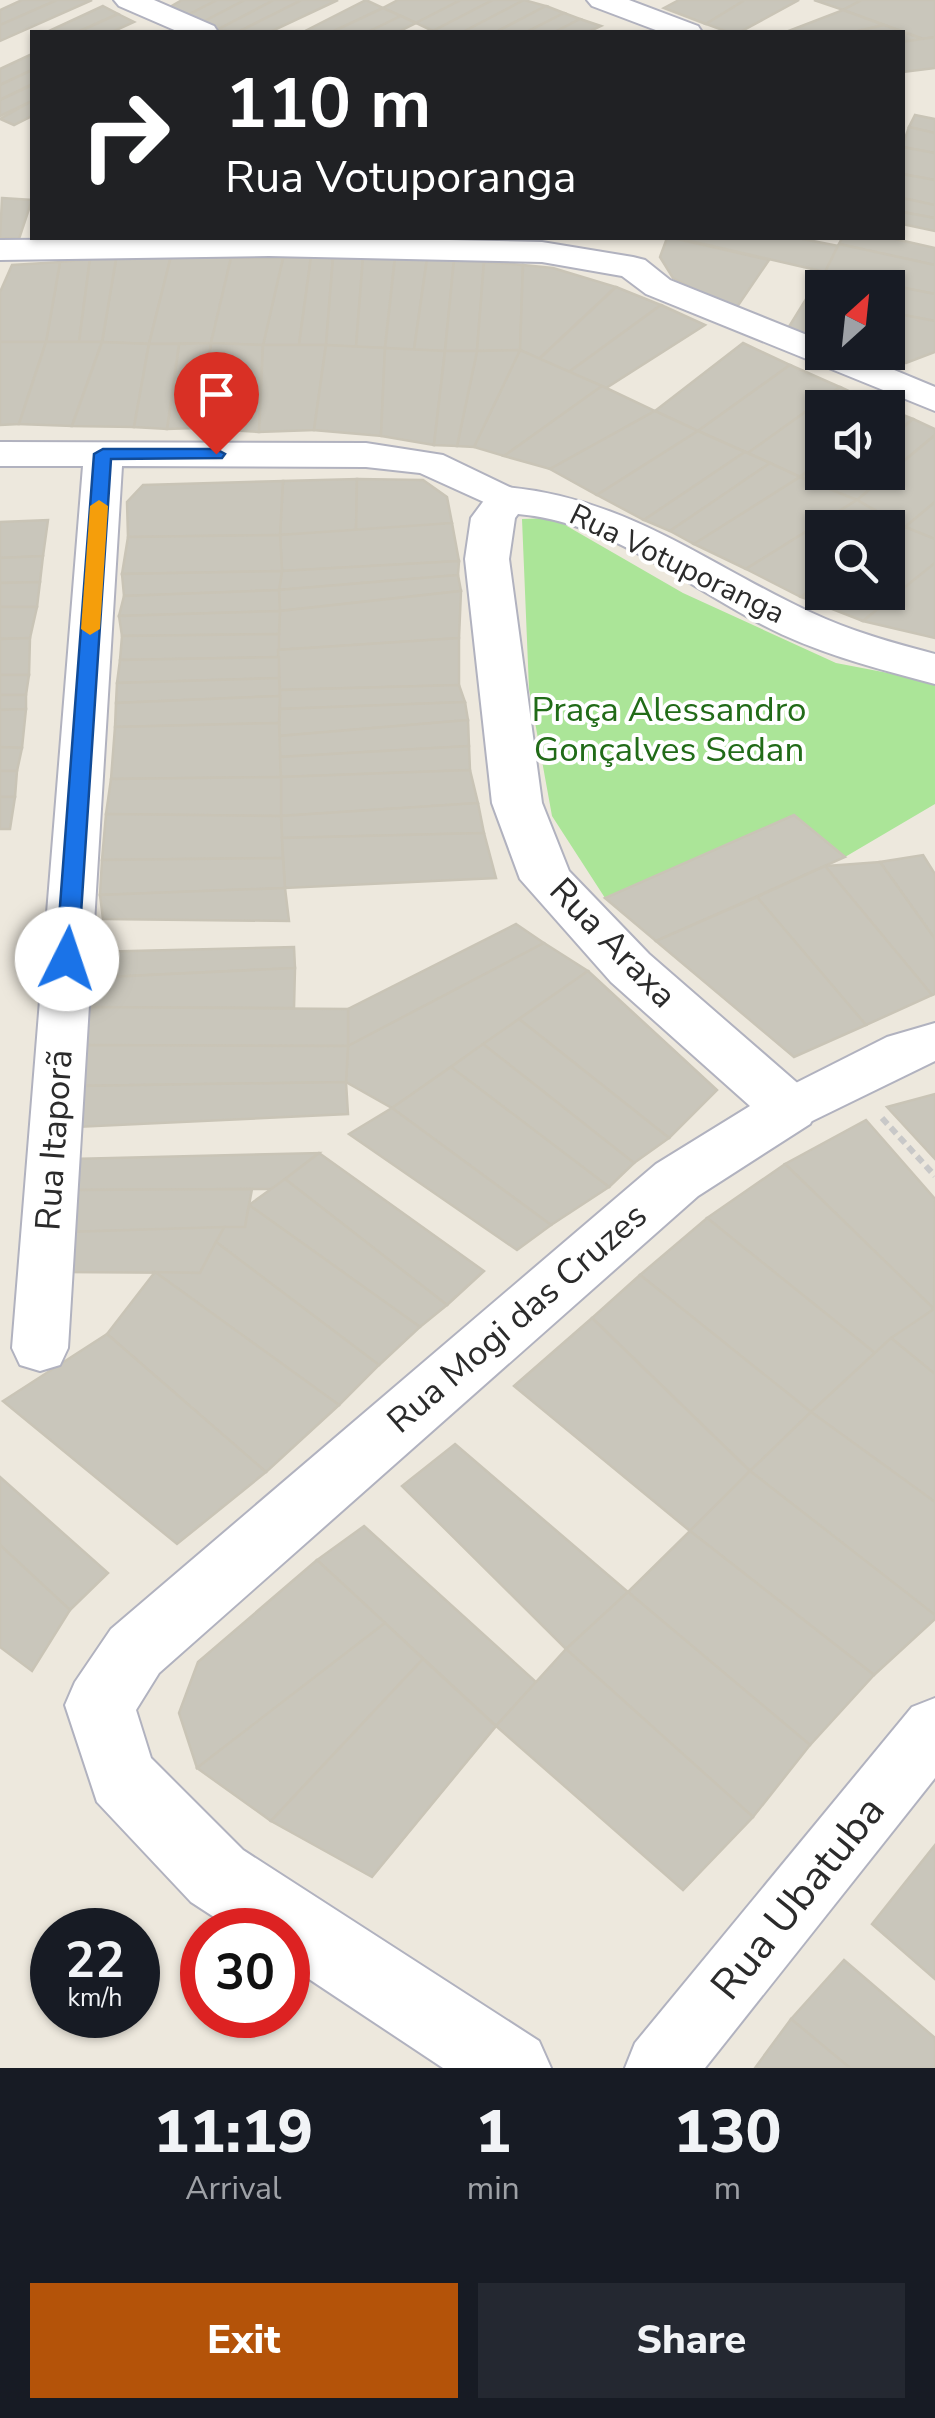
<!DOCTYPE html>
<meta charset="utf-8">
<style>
:root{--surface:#171b24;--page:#242831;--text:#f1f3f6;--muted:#9ea1a6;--accent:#b45309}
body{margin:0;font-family:"Nunito Sans",sans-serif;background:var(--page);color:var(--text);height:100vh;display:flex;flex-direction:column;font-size:38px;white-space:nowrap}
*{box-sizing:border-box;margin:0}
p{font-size:32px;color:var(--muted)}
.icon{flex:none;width:55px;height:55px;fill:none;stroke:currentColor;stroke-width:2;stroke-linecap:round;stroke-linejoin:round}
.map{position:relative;height:2068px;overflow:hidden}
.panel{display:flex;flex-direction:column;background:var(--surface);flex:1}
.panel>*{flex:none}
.top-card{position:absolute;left:30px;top:30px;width:875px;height:210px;border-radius:0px;box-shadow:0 2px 8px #0004;background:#202124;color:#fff;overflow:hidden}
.needle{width:65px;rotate:27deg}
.tools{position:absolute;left:805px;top:270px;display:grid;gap:20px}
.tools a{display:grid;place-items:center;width:100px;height:100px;border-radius:0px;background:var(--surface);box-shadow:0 2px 8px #0004;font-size:50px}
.speed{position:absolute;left:30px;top:1908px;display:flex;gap:20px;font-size:50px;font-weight:700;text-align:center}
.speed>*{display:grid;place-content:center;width:130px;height:130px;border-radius:50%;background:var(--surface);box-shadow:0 2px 8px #0004;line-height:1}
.speed small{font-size:25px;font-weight:400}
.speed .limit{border:15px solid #d22;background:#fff;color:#111}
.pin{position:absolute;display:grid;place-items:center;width:85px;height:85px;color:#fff;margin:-102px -42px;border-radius:50% 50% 50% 0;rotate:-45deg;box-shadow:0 0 10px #0007}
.pin .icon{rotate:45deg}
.me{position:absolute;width:110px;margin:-55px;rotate:4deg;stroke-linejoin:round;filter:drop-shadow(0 0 8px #0008)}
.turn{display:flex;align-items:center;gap:35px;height:210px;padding:0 30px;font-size:45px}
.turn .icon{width:130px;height:130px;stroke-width:2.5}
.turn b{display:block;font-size:70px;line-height:85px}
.eta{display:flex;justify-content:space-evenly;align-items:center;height:170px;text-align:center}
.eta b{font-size:60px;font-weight:800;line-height:70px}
.primary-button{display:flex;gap:20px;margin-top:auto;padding:20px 30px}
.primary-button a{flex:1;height:115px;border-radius:0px;background:var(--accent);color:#fff;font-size:40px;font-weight:800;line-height:115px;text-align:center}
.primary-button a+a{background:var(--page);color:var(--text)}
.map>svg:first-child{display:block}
.green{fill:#abe598}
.building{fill:#c9c6bb;stroke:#c9c4b6;stroke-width:2.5}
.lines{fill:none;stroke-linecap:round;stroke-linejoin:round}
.minor-casing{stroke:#b1b2bf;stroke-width:4}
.tertiary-casing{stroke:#b1b2bf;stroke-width:4}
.path{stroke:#c8c8c8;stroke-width:6;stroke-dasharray:8 5;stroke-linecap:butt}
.minor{fill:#fff;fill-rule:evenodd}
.tertiary{fill:#fff;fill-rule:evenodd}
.route{fill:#1a73e8;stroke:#114b97;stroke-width:2.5}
.slow{fill:#f59e0b}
.labels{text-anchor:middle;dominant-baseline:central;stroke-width:8;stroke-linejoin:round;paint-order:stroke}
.far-street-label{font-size:30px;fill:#2b2b2b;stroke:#fff}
.park-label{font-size:35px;fill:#216b18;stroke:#fff}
.street-label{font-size:35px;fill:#2b2b2b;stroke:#fff}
.near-street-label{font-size:42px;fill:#2b2b2b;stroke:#fff}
</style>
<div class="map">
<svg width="935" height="2068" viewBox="0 0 935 2068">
<rect width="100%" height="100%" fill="#ede8dd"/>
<path class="green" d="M553,518L683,593L836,663L935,682V804L845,857L794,816L605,898L552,816L529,689L522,519Z"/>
<g class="building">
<path d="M22,0H57L0,25V10Z"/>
<path d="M57,0H92L0,41V25Z"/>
<path d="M182,0H217L186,16L170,7Z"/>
<path d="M217,0H245L201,23L186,16Z"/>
<path d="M245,0H274L217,30L201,23Z"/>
<path d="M274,0H302L238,32L217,30Z"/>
<path d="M302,0H338L270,32H238Z"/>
<path d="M366,0L383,8L332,32H303Z"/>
<path d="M398,0H461L416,23L383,8Z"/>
<path d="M461,0H493L433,31L416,23Z"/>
<path d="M493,0H524L463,32L433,31Z"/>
<path d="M524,0L546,6L496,32H463Z"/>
<path d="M679,0H745L706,24L664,8Z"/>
<path d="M745,0H799L740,32H728L706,24Z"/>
<path d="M814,0H862L843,10Z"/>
<path d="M862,0H935V37L923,39L843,10Z"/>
<path d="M103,6L118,14L78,32H47Z"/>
<path d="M546,6L564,13L526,32H496Z"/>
<path d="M383,8L401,16L368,32H332Z"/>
<path d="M843,10L884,25L854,32H786Z"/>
<path d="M564,13L580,19L555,32H527Z"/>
<path d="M118,14L134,22L112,32H78Z"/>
<path d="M401,16L416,23L398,32H368Z"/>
<path d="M580,19L601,26L588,32H555Z"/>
<path d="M884,25L923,39L902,42V32H854Z"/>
<path d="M935,37V68L902,72V42Z"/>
<path d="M32,54V70L0,85V69Z"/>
<path d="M32,70V84L0,100V85Z"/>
<path d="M32,85V101L0,116V100Z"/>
<path d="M32,101V116L14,125L0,119Z"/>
<path d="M915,115L935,119V133L909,127Z"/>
<path d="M909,127L935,133V153L902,147Z"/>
<path d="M902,147L935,153V180L902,174Z"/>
<path d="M902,174L935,180V205L902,198Z"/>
<path d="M2,198L32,200L19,239L0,238Z"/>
<path d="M902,198L935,205V218L902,212Z"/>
<path d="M902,212L935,218V231L902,224Z"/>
<path d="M667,238H673L769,260L735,310L673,278L660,257Z"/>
<path d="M688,238H798L838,246L825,272L686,240Z"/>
<path d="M842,238H891L935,248V265L839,244Z"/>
<path d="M839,244L935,265V294L825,272Z"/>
<path d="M171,256L149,344L102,342L116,259Z"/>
<path d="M171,256L231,258L211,343L149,344Z"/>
<path d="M311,257L299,345H263L283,258Z"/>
<path d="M311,257L333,258L326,345H299Z"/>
<path d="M231,258H283L263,345L211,343Z"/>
<path d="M333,258H363L356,347L326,345Z"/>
<path d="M363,258H395L385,348L356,347Z"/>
<path d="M395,258L427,259L414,350L385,348Z"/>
<path d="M90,259L79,342H46L60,262Z"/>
<path d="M90,259H116L102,342H79Z"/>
<path d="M427,259L454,260L445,351L414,350Z"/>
<path d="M454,260L484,262L477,351H445Z"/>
<path d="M60,262L46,342H0V292L12,265Z"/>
<path d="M484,262L523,265L520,350L477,351Z"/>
<path d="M523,265L553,268L616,287L539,359L520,350Z"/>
<path d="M825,272L935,294V321L888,312V288H822V299L808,296Z"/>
<path d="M616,287L661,305L569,372L539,359Z"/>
<path d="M808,296L822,299V345L787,330Z"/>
<path d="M661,305L705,325L606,388L569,372Z"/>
<path d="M888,312L935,321V352L906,363L858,359L842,352H888Z"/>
<path d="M0,342H46L19,424L0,425Z"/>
<path d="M46,342H102L72,426L19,424Z"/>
<path d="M102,342L149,344L134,427L72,426Z"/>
<path d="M211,343L263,345L259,432L198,428Z"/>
<path d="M211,343L198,428L167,429L179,344Z"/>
<path d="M743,343L790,365L698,431L655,411Z"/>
<path d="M149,344H179L167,429L134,427Z"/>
<path d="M263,345H326L314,430L259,432Z"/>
<path d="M326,345L385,348L381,436L314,430Z"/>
<path d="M385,348L445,351L434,445L381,436Z"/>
<path d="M520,350L602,386L504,456L474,447Z"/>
<path d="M520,350L474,447L457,446L477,351Z"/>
<path d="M445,351H477L457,446L434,445Z"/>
<path d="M790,365L840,387L748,453L698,431Z"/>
<path d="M602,386L655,411L550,469L504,456Z"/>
<path d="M840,387L885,408H822V460L800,477L748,453Z"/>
<path d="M888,409L913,419L888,440Z"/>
<path d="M655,411L698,431L597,495L550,469Z"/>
<path d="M913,419L935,429V435L857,500L826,489L847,472H888V440Z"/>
<path d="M698,431L745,452L644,520L597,495Z"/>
<path d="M935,435V502L905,527L857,500Z"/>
<path d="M745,452L770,463L670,531L644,520Z"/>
<path d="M822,460V472H847L826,489L800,477Z"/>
<path d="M770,463L800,477L694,544L670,531Z"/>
<path d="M800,477L857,500L746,569L694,544Z"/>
<path d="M357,479L356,532L280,535L283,481Z"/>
<path d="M357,479L423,480L447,497L452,523L356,532Z"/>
<path d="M283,481L280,535L128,537L127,502L143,485Z"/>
<path d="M857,500L900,525L888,534V528H822V581L801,597L746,569Z"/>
<path d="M935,502V539L905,527Z"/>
<path d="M48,520L43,556L0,558V522Z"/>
<path d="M452,523L459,561L282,571L280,535Z"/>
<path d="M900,525L935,539V563L863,621L801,597L822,581V592H888V534Z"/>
<path d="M280,535L282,571L122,574L128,537Z"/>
<path d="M43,556L40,582L0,583V558Z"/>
<path d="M459,561L458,575L279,590L282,571Z"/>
<path d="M935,563V638L863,621Z"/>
<path d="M282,571L279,590L124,596L122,574Z"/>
<path d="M458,575L461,591L280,611L279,590Z"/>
<path d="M40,582L37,607H0V583Z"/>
<path d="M279,590L280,611L119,616L124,596Z"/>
<path d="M461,591L459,638L278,650L280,611Z"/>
<path d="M0,607H37L30,638L0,639Z"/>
<path d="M280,611L279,634L122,636L119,616Z"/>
<path d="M279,634V657L120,660L122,636Z"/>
<path d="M30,638L29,675H0V639Z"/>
<path d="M459,638V685L280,690L278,650Z"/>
<path d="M279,657V678L117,683L120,660Z"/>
<path d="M0,675H29L26,695H0Z"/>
<path d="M279,678L280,696L116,703L117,683Z"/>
<path d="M459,685L465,702L280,709V690Z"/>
<path d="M0,695H26V709L0,710Z"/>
<path d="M280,696L279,723L115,727L116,703Z"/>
<path d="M465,702L468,720L279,736L280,709Z"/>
<path d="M26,709L22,748L0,747V710Z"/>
<path d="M468,720L469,746L280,757L279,736Z"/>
<path d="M279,723L281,777L111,779L115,727Z"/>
<path d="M469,746L470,770L281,777L280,757Z"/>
<path d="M0,747L22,748L17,771H0Z"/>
<path d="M470,770L478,803L281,816V777Z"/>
<path d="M0,771H17L15,797H0Z"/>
<path d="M281,777V816L106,814L111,779Z"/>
<path d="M0,797H15L10,829H0Z"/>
<path d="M478,803L484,833L282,838L281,816Z"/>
<path d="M106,814L281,816L283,858L102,860Z"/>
<path d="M794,815L845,857L656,941L605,898Z"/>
<path d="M484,833L496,878L285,888L282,838Z"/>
<path d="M923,855L935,874V939L880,862Z"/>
<path d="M283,858L285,888L100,895L102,860Z"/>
<path d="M880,862L935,939V994L932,995L825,866Z"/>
<path d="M825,866L932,995L866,1025L757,897Z"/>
<path d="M285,888L289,921L103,919L100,895Z"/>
<path d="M757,897L866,1025L794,1057L656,941Z"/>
<path d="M516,924L544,943L348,1046V1009Z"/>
<path d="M544,943L588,971L392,1108L346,1082L348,1046Z"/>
<path d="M294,947L295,968L87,978L90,952Z"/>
<path d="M295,968L294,1008L87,1007V978Z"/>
<path d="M588,971L717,1090L669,1138L519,1019Z"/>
<path d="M87,1007L348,1009V1046L82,1045Z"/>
<path d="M519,1019L669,1138L634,1163L483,1044Z"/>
<path d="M483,1044L634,1163L609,1187L451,1067Z"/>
<path d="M82,1045L348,1046L346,1082L79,1086Z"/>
<path d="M451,1067L609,1187L551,1225L392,1108Z"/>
<path d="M346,1082L348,1114L76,1127L79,1086Z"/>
<path d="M935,1094V1159L887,1107Z"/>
<path d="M392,1108L551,1225L517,1250L349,1134Z"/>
<path d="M866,1120L935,1199L934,1309L785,1164Z"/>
<path d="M319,1153L273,1189L75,1190L72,1159Z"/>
<path d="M319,1153L484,1271L447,1305L285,1179Z"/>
<path d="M785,1164L934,1309L875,1353L707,1218Z"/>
<path d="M285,1179L447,1305L420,1327L249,1205Z"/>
<path d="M252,1189L245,1227L67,1232L75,1190Z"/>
<path d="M249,1205L420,1327L379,1365L216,1242L224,1227H245Z"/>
<path d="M707,1218L875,1353L811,1412L640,1275Z"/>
<path d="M224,1227L200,1273L63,1272L67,1232Z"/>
<path d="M216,1242L379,1365L339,1405L155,1272L200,1273Z"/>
<path d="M155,1272L339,1405L266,1472L107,1334Z"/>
<path d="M640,1275L811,1412L750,1471L592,1318Z"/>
<path d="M934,1309H935V1374L891,1338Z"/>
<path d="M592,1318L750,1471L690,1531L514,1386Z"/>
<path d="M107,1334L266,1472L177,1544L3,1401Z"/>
<path d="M891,1338L935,1374V1502L811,1412Z"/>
<path d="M811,1412L935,1502V1615L750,1471Z"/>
<path d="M455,1444L628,1592L566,1649L402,1486Z"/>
<path d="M750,1471L935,1615V1619L874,1675L690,1531Z"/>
<path d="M0,1477L108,1573L70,1610L0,1545Z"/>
<path d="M364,1526L536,1682L496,1726L317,1560Z"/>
<path d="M690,1531L874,1675L810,1745L628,1592Z"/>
<path d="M0,1545L70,1610L32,1671L0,1647Z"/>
<path d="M317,1560L385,1623L197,1768L179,1713L198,1662Z"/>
<path d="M628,1592L810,1745L753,1817L566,1649Z"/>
<path d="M385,1623L423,1659L271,1821L197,1768Z"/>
<path d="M566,1649L753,1817L683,1890L496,1726Z"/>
<path d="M423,1659L496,1726L372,1877L271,1821Z"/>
<path d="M935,1845V1979L872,1924Z"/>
<path d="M844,1960L935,2038V2068H850L791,2019Z"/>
<path d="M791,2019L850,2068H755Z"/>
</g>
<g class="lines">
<defs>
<g id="minor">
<path d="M114,0H154L214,26L218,32H179L119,6Z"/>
<path d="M587,0H629L698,26L702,32H661L592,6Z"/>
<path d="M352,238L542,242L633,257L645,260L670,280L822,341V352H851L935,387V411L646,294L622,276L542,262L269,256L0,260V240Z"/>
<path d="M0,442L366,443L443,455L520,492L526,500L520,508L506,512L420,473L366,467L122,466L68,1348L60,1365L40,1371L20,1365L12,1348L83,466H0Z"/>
<path d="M935,1023V1061L808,1123L790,1129L772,1123L764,1109L772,1095L887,1037Z"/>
<path d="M935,1698V1778L705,2068H625L635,2043L912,1707Z"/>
</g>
<path id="tertiary" d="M506,487C627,498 705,563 810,612C850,631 893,643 935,654V684C875,668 816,653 761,624C683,583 608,522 518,514L515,518L509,559L542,803L569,871L649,954L810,1094L818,1109L810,1124L698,1196L159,1673L136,1710L151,1758L243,1850L539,2041L551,2068H443L288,1965V1930H234L191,1902L97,1802L65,1705L75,1682L111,1629L656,1164L750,1106L611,982L520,879L492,803L465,559L471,518L491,491Z"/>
</defs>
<use href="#minor" class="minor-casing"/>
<use href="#tertiary" class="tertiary-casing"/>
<path class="path" d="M882,1118L935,1176"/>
<use href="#minor" class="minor"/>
<use href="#tertiary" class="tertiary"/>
</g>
<path class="route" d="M216,449L225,454L222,458L111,459L78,959L67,967L56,959L94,454L103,449Z"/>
<path class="slow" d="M99,500L108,506L100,629L90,635L81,629L90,506Z"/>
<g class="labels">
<g class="far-street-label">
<text transform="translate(677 564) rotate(26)">Rua Votuporanga</text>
</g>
<g class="park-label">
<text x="669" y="709">Praça Alessandro<tspan x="669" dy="40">Gonçalves Sedan</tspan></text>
</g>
<g class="street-label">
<text transform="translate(613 943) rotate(46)">Rua Araxa</text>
<text transform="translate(54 1140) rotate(-86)">Rua Itaporã</text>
<text transform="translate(517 1318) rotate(-41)">Rua Mogi das Cruzes</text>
</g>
<g class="near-street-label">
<text transform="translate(798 1898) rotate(-51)">Rua Ubatuba</text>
</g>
</g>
</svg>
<div class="tools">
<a><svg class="needle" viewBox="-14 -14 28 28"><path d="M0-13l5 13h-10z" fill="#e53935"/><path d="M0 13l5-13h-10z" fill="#9ea1a6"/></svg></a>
<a><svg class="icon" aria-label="sound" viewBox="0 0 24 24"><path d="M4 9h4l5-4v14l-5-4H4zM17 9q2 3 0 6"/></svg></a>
<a><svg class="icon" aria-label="search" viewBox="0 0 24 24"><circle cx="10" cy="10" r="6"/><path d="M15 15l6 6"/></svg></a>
</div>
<div class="speed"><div>22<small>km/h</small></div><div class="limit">30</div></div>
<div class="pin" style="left:216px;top:454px;background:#d93025"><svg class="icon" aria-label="arrive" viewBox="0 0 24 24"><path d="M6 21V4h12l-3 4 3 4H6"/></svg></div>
<svg class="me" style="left:67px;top:959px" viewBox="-20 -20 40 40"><circle r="19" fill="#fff"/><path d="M0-13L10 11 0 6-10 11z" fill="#1a73e8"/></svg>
<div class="top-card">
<div class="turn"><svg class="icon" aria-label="right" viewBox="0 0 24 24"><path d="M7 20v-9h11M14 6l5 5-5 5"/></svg><div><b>110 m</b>Rua Votuporanga</div></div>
</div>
</div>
<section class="panel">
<div class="eta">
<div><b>11:19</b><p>Arrival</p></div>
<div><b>1</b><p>min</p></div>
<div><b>130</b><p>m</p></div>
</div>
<div class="primary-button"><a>Exit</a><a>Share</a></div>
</section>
